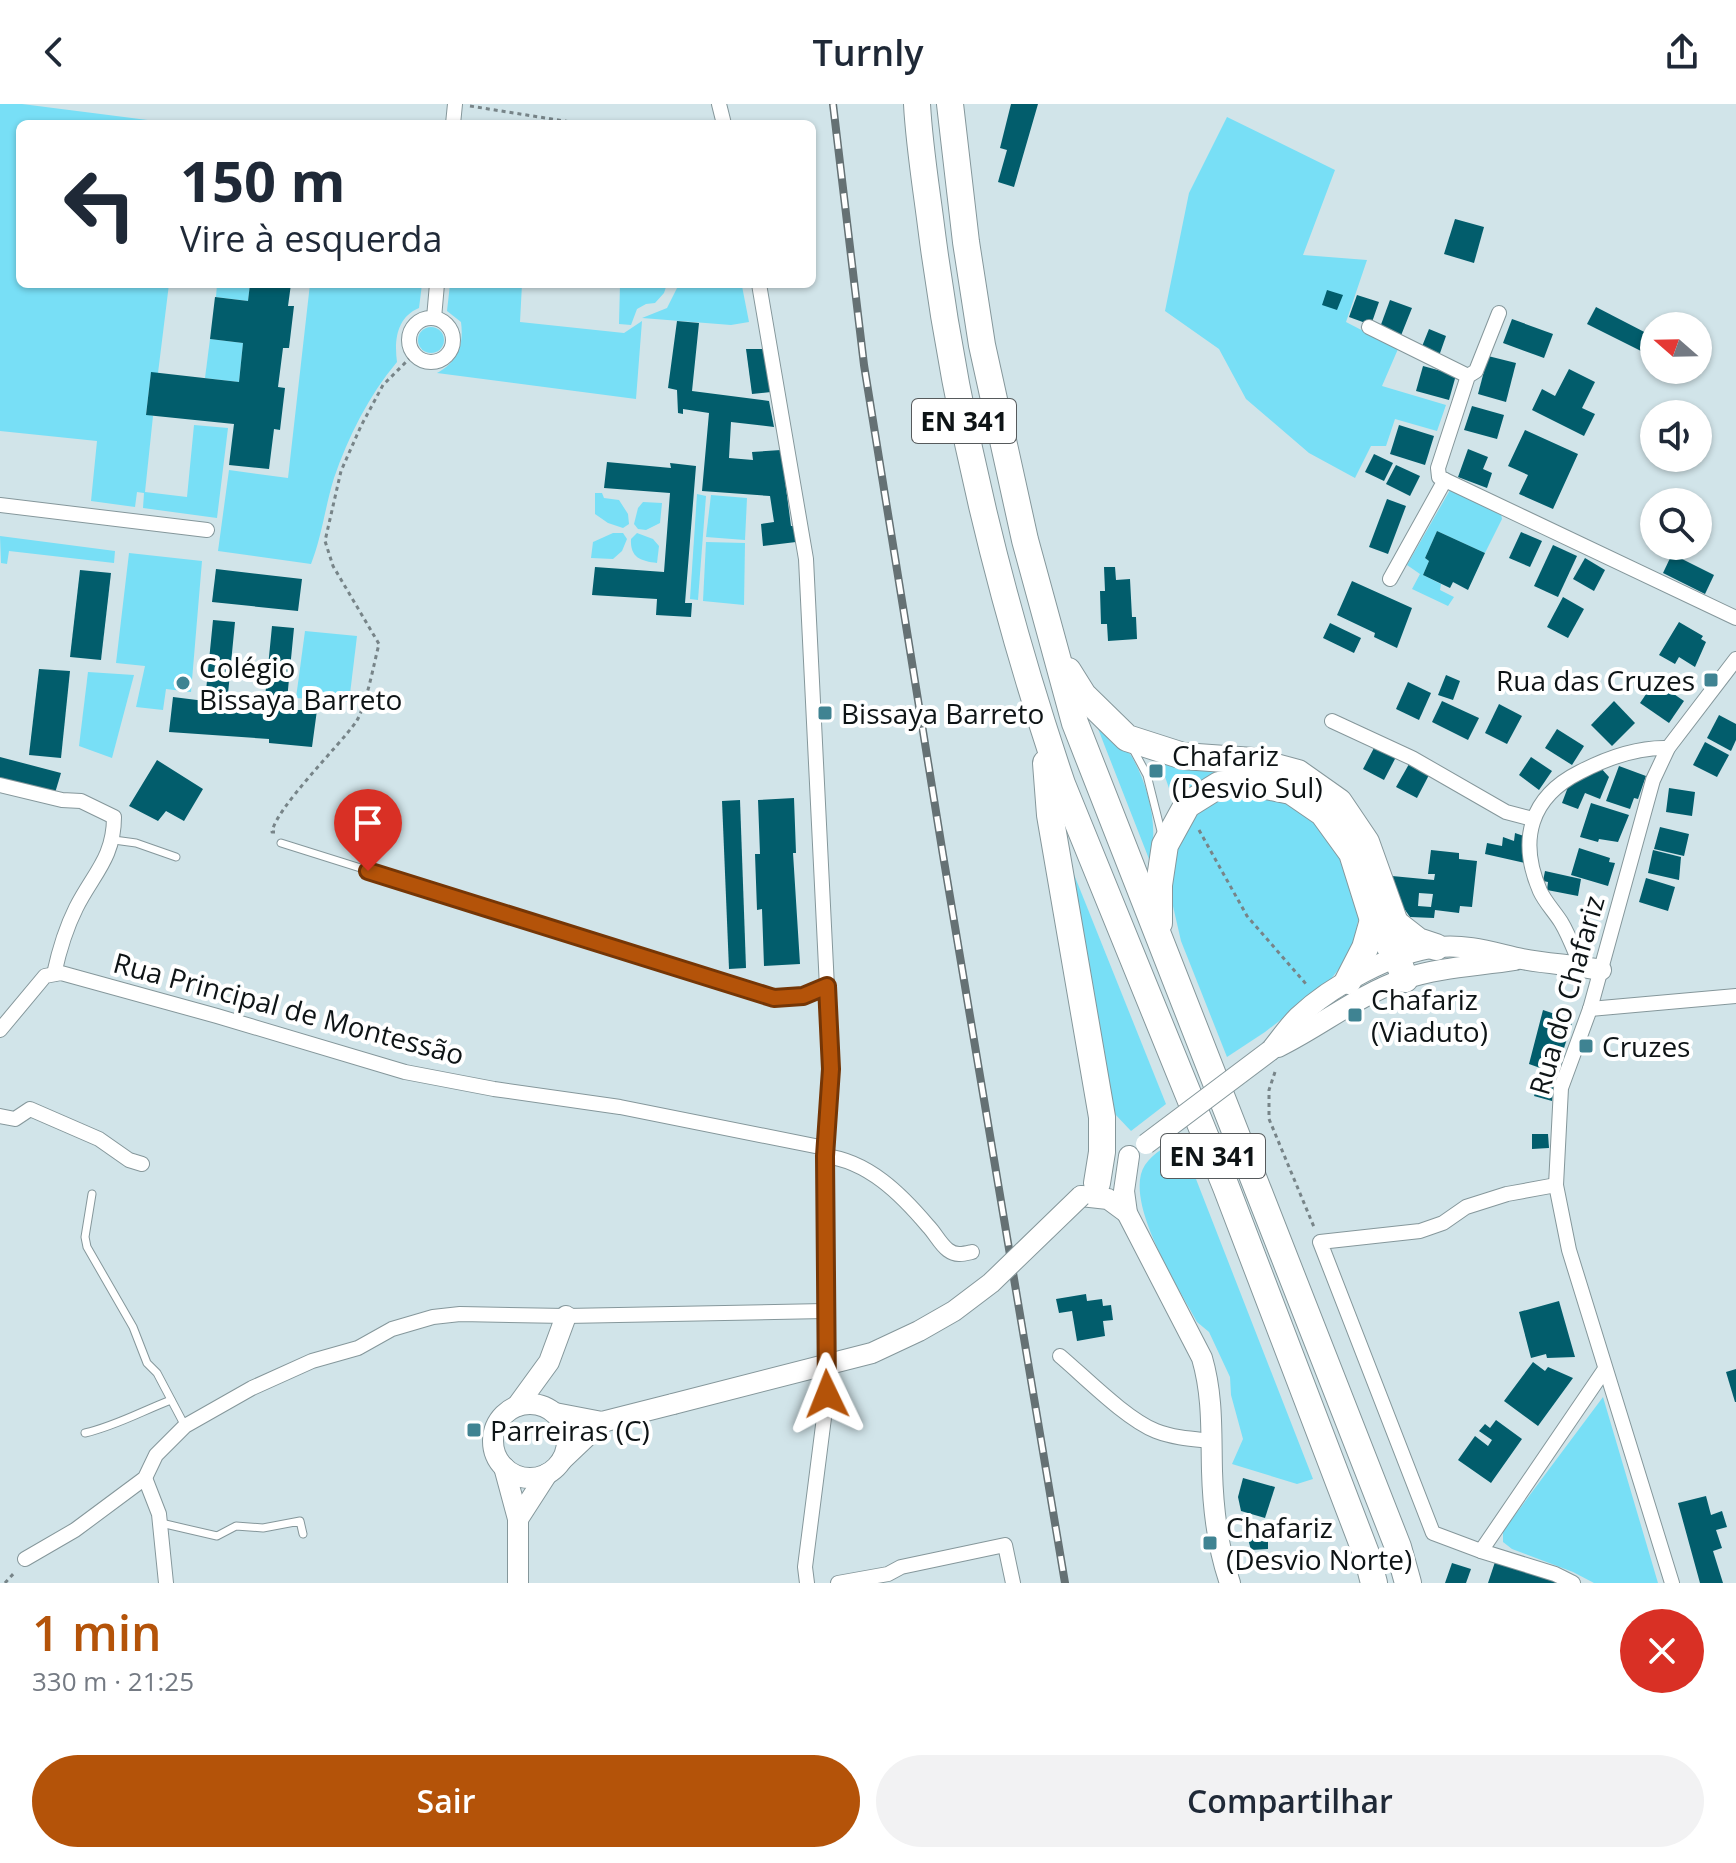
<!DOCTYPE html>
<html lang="pt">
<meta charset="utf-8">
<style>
:root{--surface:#fff;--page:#f2f2f3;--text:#1f2937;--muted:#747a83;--accent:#b45309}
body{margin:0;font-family:"Open Sans",sans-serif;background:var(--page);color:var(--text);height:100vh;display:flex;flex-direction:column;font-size:30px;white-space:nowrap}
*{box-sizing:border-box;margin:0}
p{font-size:26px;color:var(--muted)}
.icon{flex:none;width:44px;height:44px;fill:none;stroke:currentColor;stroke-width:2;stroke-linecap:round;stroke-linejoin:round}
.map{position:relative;height:1479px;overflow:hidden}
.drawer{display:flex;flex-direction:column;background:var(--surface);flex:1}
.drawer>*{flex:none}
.guide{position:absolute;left:16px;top:16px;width:800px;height:168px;border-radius:12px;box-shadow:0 2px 6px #0004;background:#fff;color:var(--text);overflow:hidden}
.needle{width:52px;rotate:290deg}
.tools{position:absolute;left:1640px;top:208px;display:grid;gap:16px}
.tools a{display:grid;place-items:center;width:72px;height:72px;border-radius:50%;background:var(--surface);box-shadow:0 2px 6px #0004;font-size:40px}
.pin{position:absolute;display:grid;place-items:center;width:68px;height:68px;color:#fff;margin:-82px -34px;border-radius:50% 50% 50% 0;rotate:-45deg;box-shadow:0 0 8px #0007}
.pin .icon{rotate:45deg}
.me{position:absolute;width:88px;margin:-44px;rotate:358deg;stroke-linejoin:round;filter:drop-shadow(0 0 6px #0008)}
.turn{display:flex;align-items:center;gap:28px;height:168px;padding:0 32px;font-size:36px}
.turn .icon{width:104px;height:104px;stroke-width:2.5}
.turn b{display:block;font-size:56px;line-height:68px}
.round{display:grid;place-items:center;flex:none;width:84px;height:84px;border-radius:42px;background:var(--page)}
.head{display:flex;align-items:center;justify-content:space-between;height:136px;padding:0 32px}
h1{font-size:48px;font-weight:600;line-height:60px;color:var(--accent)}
.primary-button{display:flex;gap:16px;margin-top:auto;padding:16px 32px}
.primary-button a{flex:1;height:92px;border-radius:48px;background:var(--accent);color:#fff;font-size:32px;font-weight:600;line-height:92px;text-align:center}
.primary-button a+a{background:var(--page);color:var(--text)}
header{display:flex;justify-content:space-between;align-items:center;height:104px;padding:0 32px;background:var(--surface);font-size:36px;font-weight:600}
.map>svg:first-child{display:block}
.green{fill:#78dff6}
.building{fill:#025d6c;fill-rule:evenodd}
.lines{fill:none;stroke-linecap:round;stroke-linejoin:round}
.lane-casing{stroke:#85979b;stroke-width:9}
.street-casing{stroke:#85979b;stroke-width:16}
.secondary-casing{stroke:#85979b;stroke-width:22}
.highway-casing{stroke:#85979b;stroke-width:28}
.path{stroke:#778488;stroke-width:3;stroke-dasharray:4 4;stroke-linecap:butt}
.lane{stroke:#fff;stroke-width:7}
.street{stroke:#fff;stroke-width:14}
.secondary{stroke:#fff;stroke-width:20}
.highway{stroke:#fff;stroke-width:26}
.rail-casing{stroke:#657174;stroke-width:8}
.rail{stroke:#fff;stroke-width:5;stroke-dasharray:15;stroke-linecap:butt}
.secondary-bridge-casing{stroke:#85979b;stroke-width:22;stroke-linecap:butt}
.secondary-bridge{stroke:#fff;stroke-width:20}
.route-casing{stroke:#753606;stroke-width:20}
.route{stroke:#b45309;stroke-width:14}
.poi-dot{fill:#3f8392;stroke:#fff;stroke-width:3}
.labels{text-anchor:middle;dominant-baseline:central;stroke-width:8;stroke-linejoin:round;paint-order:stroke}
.shield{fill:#fff;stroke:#565a5c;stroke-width:2}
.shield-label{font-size:26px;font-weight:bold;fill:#0e1416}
.poi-label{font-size:28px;fill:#0e1416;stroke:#fff;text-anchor:start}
.street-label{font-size:28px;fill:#0e1416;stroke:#fff}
</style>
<header><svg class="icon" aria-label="back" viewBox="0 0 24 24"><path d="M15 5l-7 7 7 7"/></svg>Turnly<svg class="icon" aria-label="share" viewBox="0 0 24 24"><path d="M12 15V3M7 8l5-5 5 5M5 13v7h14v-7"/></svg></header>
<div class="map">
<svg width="1736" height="1479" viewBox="0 0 1736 1479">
<rect width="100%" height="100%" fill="#d1e4e9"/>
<g class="green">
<path d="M0,0H22L179,20H20V180H169L158,269H151L146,310L153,312L145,388L187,393L194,321L228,324L217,414L143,404L144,389L137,388L135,403L91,397L97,337L0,327Z"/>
<path d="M1227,13L1335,66L1303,151L1367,156L1346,218L1398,245L1382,282L1446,301L1437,327L1395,315L1386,342H1371L1355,374L1309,349L1246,295L1219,245L1165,207L1189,89Z"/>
<path d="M217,180H250L248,197L216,193Z"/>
<path d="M310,180H422L419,204C397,213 394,236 397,258C369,291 348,333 334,374C325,403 322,432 311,460L218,447L229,366L288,374Z"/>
<path d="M450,180H522L520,218L624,229L642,217L636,295L437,269C458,258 464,241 461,218L447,207Z"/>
<path d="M620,180H667L664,189L655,199L646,200L637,205L631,221L619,220Z"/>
<path d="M679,180L742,182L749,218L731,221L642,214L667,204Z"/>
<circle cx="431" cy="236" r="13"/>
<path d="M210,235L243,239L239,278L205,274Z"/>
<path d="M1450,386L1501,410L1502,415L1485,449L1437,427L1425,454L1429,457L1423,471L1441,480L1440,486L1454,493L1448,502L1412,485L1420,470L1407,461Z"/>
<path d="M595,389H602L604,394L619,396L628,410L629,420L623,424L608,419L595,410Z"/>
<path d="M697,390L706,392L698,496L690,495Z"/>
<path d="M711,391L747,394L745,436L706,433Z"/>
<path d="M643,398L662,399L660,419L646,426L638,425L634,420L638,404Z"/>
<path d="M613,429H623L627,435L622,447L613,455L591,454L593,438Z"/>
<path d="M637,429L653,435L659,442L657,459C641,457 630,454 631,435Z"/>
<path d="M0,432L115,447L114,459L9,447L7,460L1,459Z"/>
<path d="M706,438L745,439L744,501L703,497Z"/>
<path d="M129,449L202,457L191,588L166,585L163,606L136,603L145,562L116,559Z"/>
<path d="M305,527L357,532L349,598L296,594Z"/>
<path d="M88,568L134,571L112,654L79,642Z"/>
<path d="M1095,617C1106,626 1119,635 1128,647C1146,672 1161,725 1149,755Z"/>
<path d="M1160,658L1215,666V668L1174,699Z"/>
<path d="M1236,686L1292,698L1338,737L1359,812L1353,842L1342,861L1327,880L1265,928L1227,953L1181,837L1167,776L1171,755L1197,708Z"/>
<path d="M1067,753L1166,1000L1131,1027L1113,1008Z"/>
<path d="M1180,1034L1313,1375L1297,1380L1232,1360L1243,1335L1231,1291L1230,1273L1209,1228L1197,1218C1179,1185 1122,1096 1145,1061C1153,1049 1168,1041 1180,1034Z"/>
<path d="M1603,1293L1658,1479H1594L1573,1468L1512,1445L1503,1438V1427Z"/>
</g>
<g class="building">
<path d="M1011,0H1038L1014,83L998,78L1007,46L1000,44Z"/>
<path d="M1455,115L1484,123L1474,159L1444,150Z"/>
<path d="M250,180H291L288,202H294L289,244H283L278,283L285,284L280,326L274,325L269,365L229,361L234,320L146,311L151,268L239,278L243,239L210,235L215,193L248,197Z"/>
<path d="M1327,186L1343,191L1337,206L1322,201Z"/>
<path d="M1357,191L1379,198L1371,221L1349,213Z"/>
<path d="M1390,196L1412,204L1400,234L1379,226Z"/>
<path d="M1596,203L1654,233V245L1651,252L1587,220Z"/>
<path d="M1512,215L1553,230L1544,254L1503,239Z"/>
<path d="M677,217L699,219L692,287L769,297L774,323L731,318L729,354L753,356L752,348L781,346L791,422H794L796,438L763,442L761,420L774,418L770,392L702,387L709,309L683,305V310L678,309L677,286L668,284Z"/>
<path d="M1429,225L1446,232L1439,252L1421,245Z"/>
<path d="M746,245H764L771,288L752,290Z"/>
<path d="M1488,252L1516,259L1506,298L1478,290Z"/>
<path d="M1423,262L1456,271L1449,296L1416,287Z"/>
<path d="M1569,265L1595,278L1582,304L1595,310L1584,332L1532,306L1542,285L1555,292Z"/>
<path d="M1472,302L1504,311L1497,335L1464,326Z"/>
<path d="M1399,321L1434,332L1425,361L1390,350Z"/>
<path d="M1525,326L1578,350L1553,405L1519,390L1528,371L1508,362Z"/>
<path d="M1468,345L1488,353L1483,365L1492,369L1487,384L1458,373Z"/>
<path d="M1374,350L1393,359L1384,377L1365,368Z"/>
<path d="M607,358L671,364L670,359L696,362L685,499H692L691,513L656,511L657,495L592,491L595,463L664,468L670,389L604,384Z"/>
<path d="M1396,361L1420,372L1410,392L1386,380Z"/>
<path d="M1387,395L1406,402L1388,450L1369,443Z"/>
<path d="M1437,427L1485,449L1468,486L1453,478L1450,484L1423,471L1429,457L1425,454Z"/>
<path d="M1521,428L1542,437L1530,463L1509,454Z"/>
<path d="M1553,441L1577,452L1558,493L1534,482Z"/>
<path d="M1672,450L1714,471L1705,490L1663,469Z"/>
<path d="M1585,454L1605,466L1594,487L1573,475Z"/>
<path d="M1104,463H1115L1116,476L1130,475L1132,513H1136L1137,535L1108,537L1107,520H1101L1100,487H1105Z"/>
<path d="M216,465L302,475L298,507L212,498Z"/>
<path d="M80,466L111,469L101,556L70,553Z"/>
<path d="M1352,477L1412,504L1397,544L1374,533L1375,529L1337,511Z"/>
<path d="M1563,493L1584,505L1568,534L1547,523Z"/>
<path d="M213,516L235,518L227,600L264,604L272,522L294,524L286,606H317L312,643L269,639V635L169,628L173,593L205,597Z"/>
<path d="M1679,518L1703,532L1701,535L1706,538L1695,563L1679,553L1675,560L1659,551Z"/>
<path d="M1330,519L1361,534L1354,549L1323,534Z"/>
<path d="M39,565L70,567L61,654L29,651Z"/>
<path d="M1446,571L1460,577L1453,596L1438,591Z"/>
<path d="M1655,577L1684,597L1669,619L1640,599Z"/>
<path d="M1408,578L1431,589L1419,616L1396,605Z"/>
<path d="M1442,597L1479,614L1468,636L1432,618Z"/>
<path d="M1614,597L1635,619L1612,642L1591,621Z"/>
<path d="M1499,600L1522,612L1507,640L1485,629Z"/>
<path d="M1719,611L1736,620V636L1731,647L1707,634Z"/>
<path d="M1557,625L1584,642L1572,661L1545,644Z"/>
<path d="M1705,638L1729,651L1717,673L1693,661Z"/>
<path d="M1375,642L1396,653L1384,676L1363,665Z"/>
<path d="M0,653L61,669L55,689L0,675Z"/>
<path d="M1531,653L1552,667L1539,686L1519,671Z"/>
<path d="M157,656L203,685L184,717L166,707L158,717L129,702Z"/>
<path d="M1409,660L1429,671L1417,694L1396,683Z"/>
<path d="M1619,662L1646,672L1638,695L1634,694L1630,705L1606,697Z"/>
<path d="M1600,663L1609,673L1600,695L1585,689L1578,705L1562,699L1568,683Z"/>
<path d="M1669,684L1695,688L1692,712L1666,708Z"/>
<path d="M794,694L796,749H793L800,860L764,862L762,805L757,806L755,750H760L758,696Z"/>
<path d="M740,696L746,864L729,865L722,697Z"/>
<path d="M1591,699L1629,711L1618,738L1599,735L1598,738L1580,733Z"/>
<path d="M1660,723L1689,730L1684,752L1654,745Z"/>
<path d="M1515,729L1527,733L1525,759L1485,750L1487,739L1502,742L1503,733L1514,737Z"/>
<path d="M1579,744L1610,754L1609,758L1615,759L1608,782L1571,771Z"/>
<path d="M1431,746L1459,749V755L1477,757L1472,803L1460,802L1459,809L1435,806L1434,814L1410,813L1403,803L1392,772L1434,776L1435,770H1428ZM1419,789L1433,790L1431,803L1418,802Z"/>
<path d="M1653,746L1681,753L1679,776L1648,769Z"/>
<path d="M1545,767L1581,775L1578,792L1547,786L1548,778L1543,777Z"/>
<path d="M1646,774L1675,783L1668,807L1639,798Z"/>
<path d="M1543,906L1573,916L1556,969L1552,997L1534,992L1543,965L1529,960Z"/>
<path d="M1532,1030H1548L1549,1044L1532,1045Z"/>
<path d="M1086,1190L1087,1197L1102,1195L1103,1202L1111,1201L1113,1216L1103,1217L1105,1232L1077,1237L1072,1207L1059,1209L1056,1195Z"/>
<path d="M1559,1197L1575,1253L1547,1254L1546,1250L1531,1254L1519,1208Z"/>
<path d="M1533,1258L1545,1267L1548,1263L1573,1274L1538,1322L1504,1297Z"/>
<path d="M1736,1265V1298H1735L1726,1268Z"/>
<path d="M1496,1316L1522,1335L1491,1379L1458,1356L1475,1332L1488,1342L1492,1336L1479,1327L1485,1320L1490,1324Z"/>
<path d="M1243,1374L1275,1383L1265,1414L1241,1407L1238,1393Z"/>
<path d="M1706,1392L1711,1411L1722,1407L1727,1423L1716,1426L1722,1444L1713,1447L1723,1479H1700L1678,1399Z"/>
<path d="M1244,1420H1268V1445L1251,1446Z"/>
<path d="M1495,1458L1558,1478V1479H1488Z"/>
<path d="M1452,1459L1471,1465L1466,1479H1445Z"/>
</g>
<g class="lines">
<defs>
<g id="lane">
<path d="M1133,645L1147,671L1162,731"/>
<path d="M114,736L136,739L176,753"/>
<path d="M281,739L774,894L803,892L827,882"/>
<path d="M92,1090L85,1133L87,1143L133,1223L147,1259L157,1269L185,1322"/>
<path d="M85,1329C116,1322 142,1307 171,1296"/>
<path d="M161,1419L217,1432L236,1422L263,1424L300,1417L303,1430"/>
</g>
<g id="street">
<path d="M719,0L724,20"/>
<path d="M453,20L455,0"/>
<path d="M759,180L806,455L831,965L825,1052L827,1290L805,1463L807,1479"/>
<path d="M434,214L437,180"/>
<circle cx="431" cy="236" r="22"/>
<path d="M1369,223L1468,272"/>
<path d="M1445,376L1736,514"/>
<path d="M0,401L207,426"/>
<path d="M1390,475L1445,376L1439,373L1438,364L1468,272L1476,267L1499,209"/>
<path d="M1332,617L1412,654L1506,708L1533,715"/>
<path d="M0,681L62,696L81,697L114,713C114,754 93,770 76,804C65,826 59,847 54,870"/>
<path d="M1581,862C1575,848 1569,831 1561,818C1554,807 1545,798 1540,787C1518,736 1530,693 1580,668C1607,654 1638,643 1668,644"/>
<path d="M1590,905L1736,892"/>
<path d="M0,926L45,872L61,869L217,912L405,968L494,985L620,1003L825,1044"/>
<path d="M0,1012L15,1015L30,1005L99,1035L129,1056L142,1060"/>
<path d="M825,1052C868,1057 901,1090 928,1122C935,1129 940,1140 948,1146C956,1152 963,1150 972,1148"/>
<path d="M1060,1252C1086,1274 1126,1315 1156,1327C1174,1334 1193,1335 1212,1337"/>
<path d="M145,1374L159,1410L166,1479"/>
<path d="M1481,1447L1433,1429L1320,1138L1420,1127L1443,1119L1466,1103L1507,1090L1556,1081"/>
<path d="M25,1455L75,1426L145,1374L156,1351L185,1322L252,1284L312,1257L358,1244L392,1225L433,1213L460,1210L566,1212L825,1207"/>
<path d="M838,1479L888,1470L901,1463L1005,1441L1013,1479"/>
<path d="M1573,1479L1555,1470L1481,1447L1605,1265"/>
<path d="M1672,1479L1569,1146L1556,1081L1561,984L1590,905L1653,676L1668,644L1736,555"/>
</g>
<g id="secondary">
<path d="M1278,943C1321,922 1358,891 1404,875C1440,863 1478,862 1515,856"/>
<path d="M1271,946C1280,935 1288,923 1298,913C1331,882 1392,848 1438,843C1468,840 1494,849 1522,855C1548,860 1575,861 1601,866"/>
<path d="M1129,1052L1124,1087L1127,1109L1202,1254C1213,1292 1211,1327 1212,1367C1213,1403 1218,1445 1230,1479"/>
<path d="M1081,1092L1108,1095L1127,1109"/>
<circle cx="530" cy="1337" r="37"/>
<path d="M517,1302L549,1258L566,1212"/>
<path d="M555,1309L602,1318L673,1300"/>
<path d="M562,1356L602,1318"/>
<path d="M504,1363L518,1415V1479"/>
<path d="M518,1415L547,1370"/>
</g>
<g id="highway">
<path d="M917,0C919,38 925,76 930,114C954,306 1000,497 1062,680L1226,1083L1367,1452L1374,1479"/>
<path d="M950,0L966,138L982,241L1025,436L1075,619L1398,1443L1408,1479"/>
<path d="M1068,567L1083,591L1127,634L1183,652L1253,657L1298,669L1339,698L1366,738L1395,819L1397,854"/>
<path d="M1046,659L1050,711L1102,1013V1048L1097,1079"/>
<path d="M1159,819V781L1165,741L1187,701L1219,681L1247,678L1291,687L1323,709L1352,749L1373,816L1397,854L1405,875"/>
<path d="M1395,819L1418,837L1436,843"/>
<path d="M1348,877L1365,844L1373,816"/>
</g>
</defs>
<use href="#lane" class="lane-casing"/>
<use href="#street" class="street-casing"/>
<use href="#secondary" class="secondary-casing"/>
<use href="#highway" class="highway-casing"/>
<g class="path">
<path d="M470,2L583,20"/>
<path d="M1199,726L1247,812L1306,880"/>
<path d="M275,728H272C276,704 339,642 356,618C366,603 374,559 379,540L333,462L325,437L341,367L361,322L383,281L414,250"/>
<path d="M1275,968L1269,986V1015L1314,1123"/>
<path d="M5,1479L15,1468"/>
</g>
<use href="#lane" class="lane"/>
<use href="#street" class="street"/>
<use href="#secondary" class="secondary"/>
<use href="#highway" class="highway"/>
<defs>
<path id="rail" d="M833,0L864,261L943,751L1065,1479"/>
</defs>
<use href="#rail" class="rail-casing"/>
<use href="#rail" class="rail"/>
<defs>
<g id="secondary-bridge">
<path d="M1146,1040L1271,946"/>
<path d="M673,1300L872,1249L919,1227L954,1207L991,1179L1081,1092"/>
</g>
</defs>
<use href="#secondary-bridge" class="secondary-bridge-casing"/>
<use href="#secondary-bridge" class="secondary-bridge"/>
</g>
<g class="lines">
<defs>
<path id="route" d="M368,767L774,894L803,892L827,882L831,965L825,1052L827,1290"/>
</defs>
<use href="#route" class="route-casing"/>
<use href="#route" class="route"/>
</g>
<g class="poi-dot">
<rect x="1703" y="568" width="16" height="16" rx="4"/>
<circle cx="183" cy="579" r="8"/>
<rect x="817" y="601" width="16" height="16" rx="4"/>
<rect x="1148" y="659" width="16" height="16" rx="4"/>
<rect x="1347" y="903" width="16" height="16" rx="4"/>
<rect x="1578" y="934" width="16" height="16" rx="4"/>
<rect x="466" y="1318" width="16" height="16" rx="4"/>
<rect x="1202" y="1431" width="16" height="16" rx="4"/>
</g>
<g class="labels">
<g class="shield">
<rect x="912" y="295" width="104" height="44" rx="6"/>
<rect x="1161" y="1030" width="104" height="44" rx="6"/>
</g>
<g class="shield-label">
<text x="964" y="317">EN 341</text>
<text x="1213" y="1052">EN 341</text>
</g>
<g class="poi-label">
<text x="199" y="563">Colégio<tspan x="199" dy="32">Bissaya Barreto</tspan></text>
<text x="1695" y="576" text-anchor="end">Rua das Cruzes</text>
<text x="841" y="609">Bissaya Barreto</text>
<text x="1172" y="651">Chafariz<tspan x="1172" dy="32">(Desvio Sul)</tspan></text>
<text x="1371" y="895">Chafariz<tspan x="1371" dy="32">(Viaduto)</tspan></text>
<text x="1602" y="942">Cruzes</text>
<text x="490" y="1326">Parreiras (C)</text>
<text x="1226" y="1423">Chafariz<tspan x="1226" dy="32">(Desvio Norte)</tspan></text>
</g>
<g class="street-label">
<text transform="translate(1566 891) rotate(-74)">Rua do Chafariz</text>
<text transform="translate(289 904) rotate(15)">Rua Principal de Montessão</text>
</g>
</g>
</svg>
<div class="tools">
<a><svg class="needle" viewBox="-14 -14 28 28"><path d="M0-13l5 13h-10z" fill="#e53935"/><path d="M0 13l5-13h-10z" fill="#747a83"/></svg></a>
<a><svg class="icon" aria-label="sound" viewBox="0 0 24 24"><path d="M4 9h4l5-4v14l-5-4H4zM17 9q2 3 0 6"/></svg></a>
<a><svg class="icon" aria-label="search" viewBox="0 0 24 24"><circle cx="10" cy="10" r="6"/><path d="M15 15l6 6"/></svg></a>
</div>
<div class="pin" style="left:368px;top:767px;background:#d93025"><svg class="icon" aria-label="arrive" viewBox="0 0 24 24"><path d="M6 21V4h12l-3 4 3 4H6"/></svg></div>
<svg class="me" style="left:827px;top:1290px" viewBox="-20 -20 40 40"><path d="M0-17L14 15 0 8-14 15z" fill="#b45309" stroke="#fff" stroke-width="4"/></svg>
<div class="guide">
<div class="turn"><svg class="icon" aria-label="left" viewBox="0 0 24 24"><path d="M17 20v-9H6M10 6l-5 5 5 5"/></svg><div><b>150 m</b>Vire à esquerda</div></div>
</div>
</div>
<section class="drawer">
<div class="head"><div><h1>1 min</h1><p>330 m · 21:25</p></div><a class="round" style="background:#d93025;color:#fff"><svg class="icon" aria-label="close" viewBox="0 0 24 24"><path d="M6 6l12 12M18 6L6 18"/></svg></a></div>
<div class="primary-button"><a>Sair</a><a>Compartilhar</a></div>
</section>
